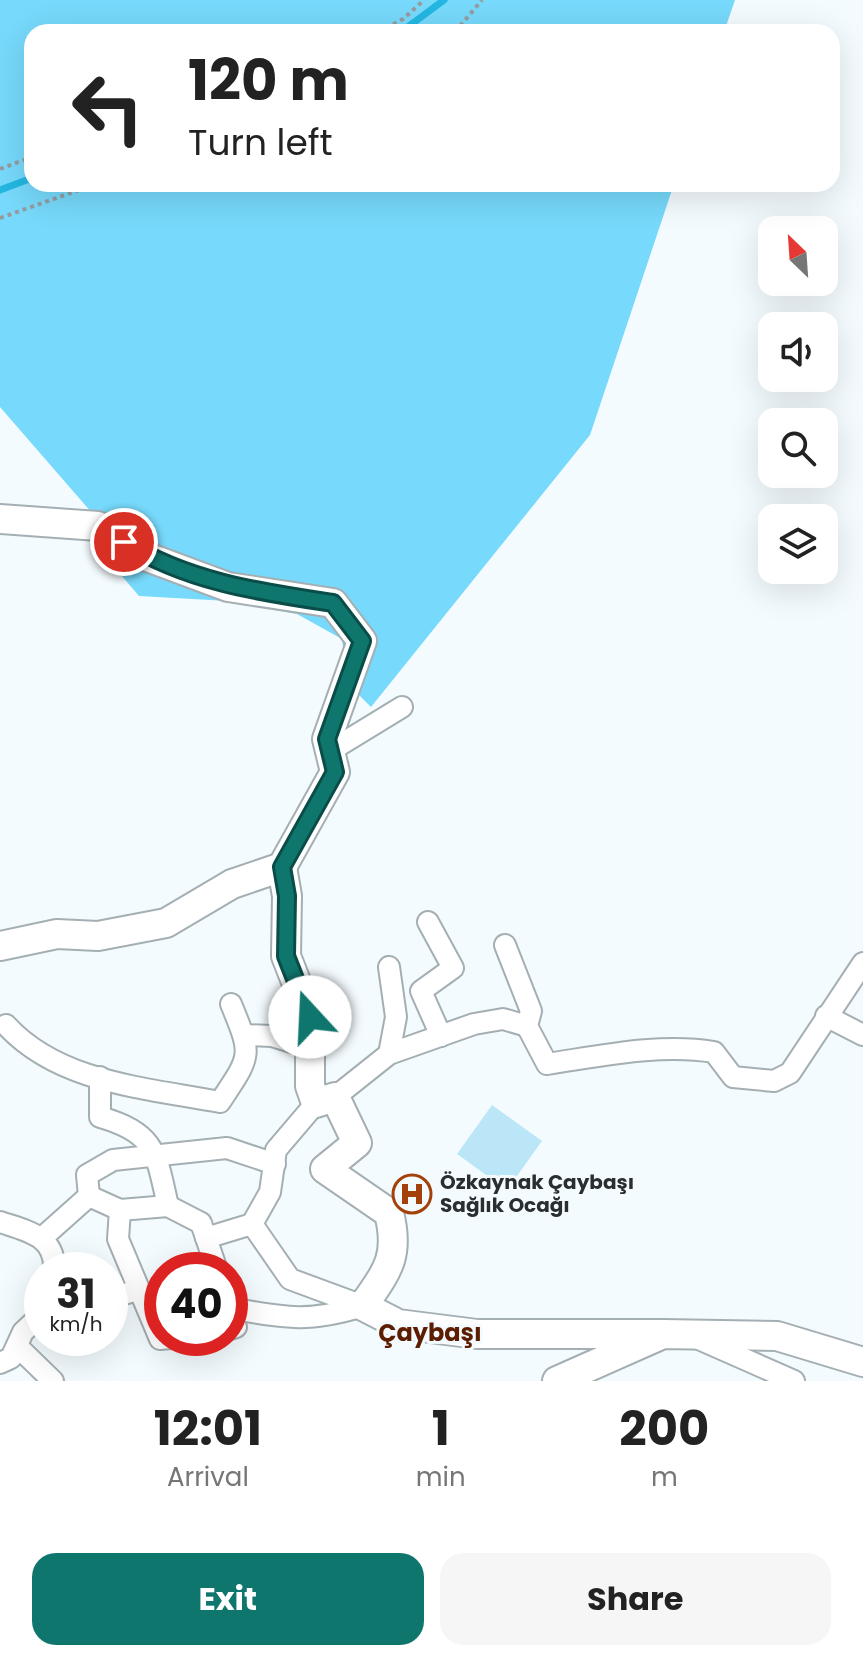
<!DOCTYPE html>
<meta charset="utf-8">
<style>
:root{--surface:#fff;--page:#f6f6f6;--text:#222;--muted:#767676;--accent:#0f766e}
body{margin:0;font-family:Poppins,sans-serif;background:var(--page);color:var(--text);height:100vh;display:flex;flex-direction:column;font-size:30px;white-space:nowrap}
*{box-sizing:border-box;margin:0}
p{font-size:26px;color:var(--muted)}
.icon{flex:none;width:44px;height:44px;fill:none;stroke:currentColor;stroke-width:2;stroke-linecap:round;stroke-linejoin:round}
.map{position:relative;height:1381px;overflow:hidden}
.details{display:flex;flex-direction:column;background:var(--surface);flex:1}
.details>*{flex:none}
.banner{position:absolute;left:24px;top:24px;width:816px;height:168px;border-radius:24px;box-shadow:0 8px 32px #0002;background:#fff;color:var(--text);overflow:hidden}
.needle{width:52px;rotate:335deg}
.controls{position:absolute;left:758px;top:216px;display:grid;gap:16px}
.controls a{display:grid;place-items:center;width:80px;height:80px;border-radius:16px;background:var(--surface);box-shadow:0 8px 32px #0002;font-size:40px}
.speed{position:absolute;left:24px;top:1252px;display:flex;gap:16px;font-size:40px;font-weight:700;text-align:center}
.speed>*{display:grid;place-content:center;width:104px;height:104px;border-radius:50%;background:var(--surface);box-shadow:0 8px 32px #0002;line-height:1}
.speed small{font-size:20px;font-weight:400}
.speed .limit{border:12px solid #d22;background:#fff;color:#111}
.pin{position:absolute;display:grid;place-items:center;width:68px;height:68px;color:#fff;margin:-34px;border:4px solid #fff;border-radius:50%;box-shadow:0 2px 8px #0007}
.me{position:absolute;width:88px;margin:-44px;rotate:340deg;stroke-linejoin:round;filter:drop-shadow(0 0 6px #0008)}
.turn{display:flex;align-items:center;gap:28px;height:168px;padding:0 32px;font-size:36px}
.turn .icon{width:104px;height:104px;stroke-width:2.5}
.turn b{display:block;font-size:56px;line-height:68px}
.eta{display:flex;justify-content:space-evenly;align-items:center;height:136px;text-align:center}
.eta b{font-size:48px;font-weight:700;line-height:56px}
.cta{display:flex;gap:16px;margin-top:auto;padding:16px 32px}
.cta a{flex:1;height:92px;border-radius:24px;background:var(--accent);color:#fff;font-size:32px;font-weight:700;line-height:92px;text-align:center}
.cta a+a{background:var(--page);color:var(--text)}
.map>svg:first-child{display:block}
.forest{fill:#77d9fb}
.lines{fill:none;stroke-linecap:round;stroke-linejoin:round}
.stream{stroke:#23b7e1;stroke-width:7}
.building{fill:#bae6f7}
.street-casing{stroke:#a4afb4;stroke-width:24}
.secondary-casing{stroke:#a4afb4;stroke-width:32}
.path{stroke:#959b9e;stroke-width:4;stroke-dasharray:4 4;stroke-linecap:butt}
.street{stroke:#fff;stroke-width:20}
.secondary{stroke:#fff;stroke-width:28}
.route-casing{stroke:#0a4d48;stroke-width:20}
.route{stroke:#0f766e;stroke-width:14}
.labels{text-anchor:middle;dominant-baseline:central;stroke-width:6;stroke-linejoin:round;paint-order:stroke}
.poi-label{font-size:20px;font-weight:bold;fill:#2a2e30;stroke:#f4fbfe;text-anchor:start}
.quarter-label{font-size:24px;font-weight:bold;fill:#5c1d00;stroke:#f4fbfe}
</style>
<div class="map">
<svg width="863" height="1381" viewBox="0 0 863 1381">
<rect width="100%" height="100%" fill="#f4fbfe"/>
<path class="forest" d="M0,0H735L724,32H32V184H674L590,435L371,707L348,684L342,639L297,614L228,601L139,596L104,555L132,559L0,407Z"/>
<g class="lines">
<g class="stream">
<path d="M401,32L444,0"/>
<path d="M0,190L32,178"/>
</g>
</g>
<path class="building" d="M492,1105L542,1141L507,1190L457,1154Z"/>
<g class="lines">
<defs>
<g id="street">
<path d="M330,751L402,707"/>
<path d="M428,922L453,968L421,991L441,1036"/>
<path d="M505,945L531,1011L527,1026L547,1064C601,1056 660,1043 714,1052L733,1077L774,1081L790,1073L863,963"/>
<path d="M389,967L396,1017L389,1054"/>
<path d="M826,1016L863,1035"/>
<path d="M6,1025C59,1083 147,1088 220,1102C251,1055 253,1057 231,1004"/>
<path d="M244,1035L272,1036L311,1048"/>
<path d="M100,1077V1117C156,1133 156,1153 168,1206"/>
<path d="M335,1097L389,1054L474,1024L503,1019L527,1026"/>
<path d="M89,1196L87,1175L113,1160L227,1148L275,1164"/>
<path d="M89,1196L120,1210L168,1206L201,1223L217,1270"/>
<path d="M120,1210L118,1239L160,1339L171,1338"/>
<path d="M0,1222C27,1231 56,1236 54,1270"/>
<path d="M252,1224L290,1279L363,1306"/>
<path d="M43,1237L89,1196"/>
<path d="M206,1238L252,1224L270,1192L276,1150L316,1103"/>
<path d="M110,1298L138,1290"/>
<path d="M230,1308C285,1318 308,1323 363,1306"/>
<path d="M230,1310L236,1327L230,1329"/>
<path d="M699,1339L794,1381"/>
<path d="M17,1346L53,1381"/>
<path d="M0,1363L11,1358L23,1332L42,1314"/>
</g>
<g id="secondary">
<path d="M0,519L98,526L150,558L228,587L333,603L362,641L327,739L335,772L282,867L232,884L166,923L98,936L57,934L0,946"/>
<path d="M282,867L287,896L286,956L310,1017V1086L316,1103L335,1097L357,1143L325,1169L389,1213C400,1257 387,1271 363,1306L398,1324L477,1334H663"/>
<path d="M557,1381L663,1334L777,1336L863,1362"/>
</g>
</defs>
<use href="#street" class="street-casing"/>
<use href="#secondary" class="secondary-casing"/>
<g class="path">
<path d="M379,32L403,19L424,0"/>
<path d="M455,32L482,0"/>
<path d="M0,169L32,157"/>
<path d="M0,218L96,184"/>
</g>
<use href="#street" class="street"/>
<use href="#secondary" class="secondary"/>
</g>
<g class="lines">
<defs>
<path id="route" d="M124,542C188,582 260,592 333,603L362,641L327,739L335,772L282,867L287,896L286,956L310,1017"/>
</defs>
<use href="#route" class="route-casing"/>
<use href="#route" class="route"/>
</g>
<defs>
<symbol id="hospital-ring" viewBox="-11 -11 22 22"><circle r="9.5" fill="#f4fbfe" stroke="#a44009" stroke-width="1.5"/><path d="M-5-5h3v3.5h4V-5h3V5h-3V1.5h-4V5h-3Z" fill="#a44009"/></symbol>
</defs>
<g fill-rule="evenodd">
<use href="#hospital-ring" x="390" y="1172" width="44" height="44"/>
</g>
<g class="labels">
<g class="poi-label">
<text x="440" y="1182">Özkaynak Çaybaşı<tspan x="440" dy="23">Sağlık Ocağı</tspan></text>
</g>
<g class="quarter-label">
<text x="430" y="1332">Çaybaşı</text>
</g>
</g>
</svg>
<div class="controls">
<a><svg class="needle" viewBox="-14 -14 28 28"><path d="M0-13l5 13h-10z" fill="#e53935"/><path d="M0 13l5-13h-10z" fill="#767676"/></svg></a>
<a><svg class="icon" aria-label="sound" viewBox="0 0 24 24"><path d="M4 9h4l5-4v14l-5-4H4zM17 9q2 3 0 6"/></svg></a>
<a><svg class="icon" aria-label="search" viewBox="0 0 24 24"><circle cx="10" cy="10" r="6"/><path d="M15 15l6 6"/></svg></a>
<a><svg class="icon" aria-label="layers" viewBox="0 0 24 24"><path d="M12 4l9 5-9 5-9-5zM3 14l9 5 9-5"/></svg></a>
</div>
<div class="speed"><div>31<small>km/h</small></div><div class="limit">40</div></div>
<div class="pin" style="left:124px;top:542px;background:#d93025"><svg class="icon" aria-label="arrive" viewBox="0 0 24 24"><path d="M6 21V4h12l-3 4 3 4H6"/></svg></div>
<svg class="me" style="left:310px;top:1017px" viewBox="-20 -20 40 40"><circle r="19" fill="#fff"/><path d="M0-13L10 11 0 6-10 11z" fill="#0f766e"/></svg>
<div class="banner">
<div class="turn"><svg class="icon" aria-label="left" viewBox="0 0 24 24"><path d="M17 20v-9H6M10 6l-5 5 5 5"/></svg><div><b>120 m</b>Turn left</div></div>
</div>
</div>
<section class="details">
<div class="eta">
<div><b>12:01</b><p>Arrival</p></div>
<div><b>1</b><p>min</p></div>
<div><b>200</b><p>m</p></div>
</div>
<div class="cta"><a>Exit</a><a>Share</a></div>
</section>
